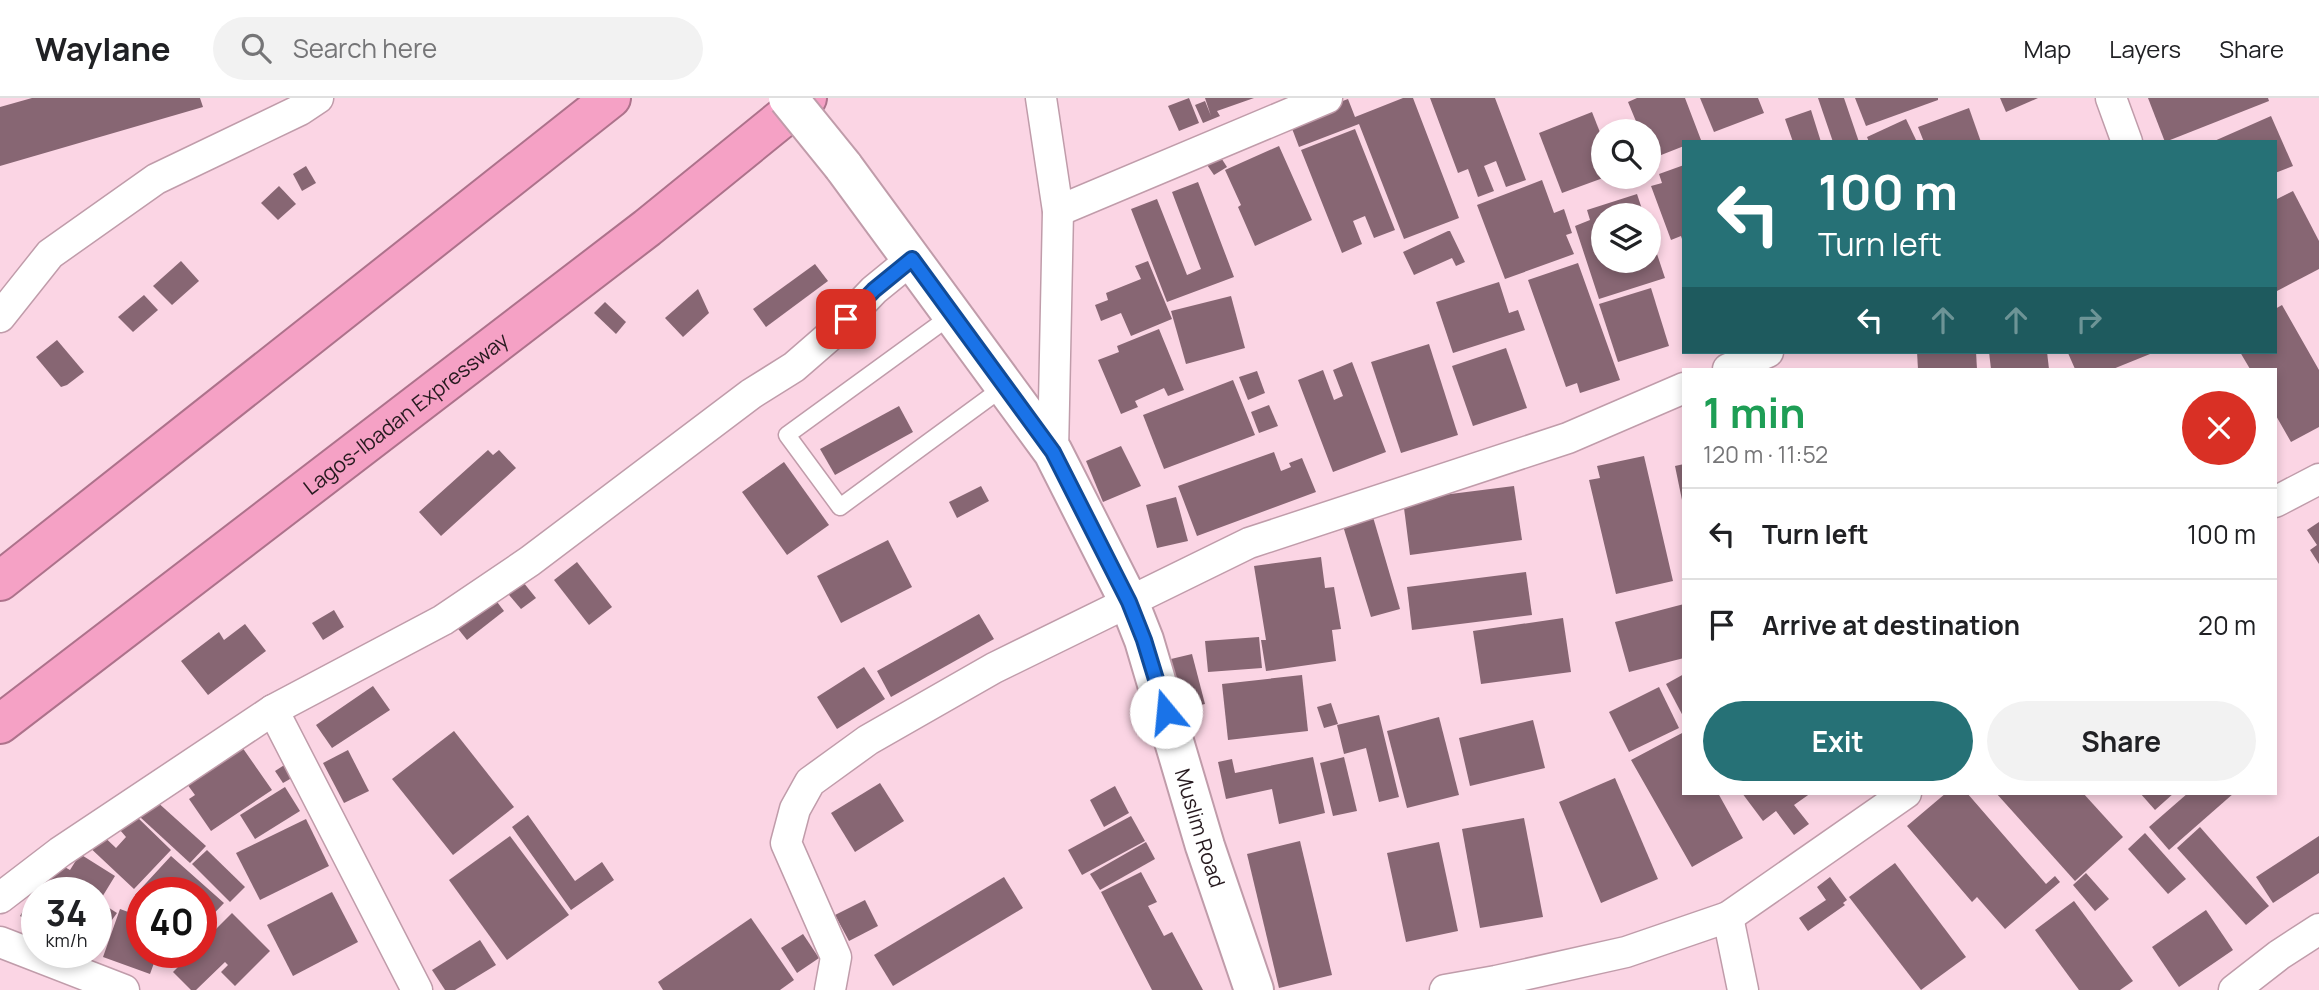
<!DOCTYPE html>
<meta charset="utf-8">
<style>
:root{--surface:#fff;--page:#f2f2f2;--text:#202124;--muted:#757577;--line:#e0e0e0;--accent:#267176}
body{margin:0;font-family:Manrope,sans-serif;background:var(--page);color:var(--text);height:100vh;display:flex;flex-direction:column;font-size:26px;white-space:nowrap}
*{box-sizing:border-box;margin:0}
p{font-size:23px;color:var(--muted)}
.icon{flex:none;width:38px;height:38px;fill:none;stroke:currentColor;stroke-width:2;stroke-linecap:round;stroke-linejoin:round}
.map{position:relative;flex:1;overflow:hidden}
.drawer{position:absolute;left:1682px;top:270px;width:595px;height:427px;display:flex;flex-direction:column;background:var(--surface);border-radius:0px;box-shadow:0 4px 10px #0003}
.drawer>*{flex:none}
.banner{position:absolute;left:1682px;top:42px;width:595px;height:214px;border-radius:0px;box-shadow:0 4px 10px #0003;background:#267176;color:#fff;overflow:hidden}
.fabs{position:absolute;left:1591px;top:21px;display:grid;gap:14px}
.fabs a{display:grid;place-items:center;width:70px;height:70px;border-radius:50%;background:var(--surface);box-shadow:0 4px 10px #0003;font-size:35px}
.speed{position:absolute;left:21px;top:779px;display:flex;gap:14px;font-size:35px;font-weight:700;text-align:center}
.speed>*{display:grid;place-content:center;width:91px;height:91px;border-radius:50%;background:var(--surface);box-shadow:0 4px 10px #0003;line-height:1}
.speed small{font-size:18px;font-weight:400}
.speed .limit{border:10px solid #d22;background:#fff;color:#111}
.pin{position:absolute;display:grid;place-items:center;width:60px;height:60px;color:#fff;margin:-30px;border-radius:14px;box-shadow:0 4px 10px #0006}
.me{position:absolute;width:77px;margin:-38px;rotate:343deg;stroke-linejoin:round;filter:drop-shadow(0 0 5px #0008)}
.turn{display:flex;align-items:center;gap:24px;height:147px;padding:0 21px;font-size:32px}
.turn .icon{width:91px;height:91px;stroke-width:2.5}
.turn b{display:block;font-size:49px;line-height:60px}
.lanes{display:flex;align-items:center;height:66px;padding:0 21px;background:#0003;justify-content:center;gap:35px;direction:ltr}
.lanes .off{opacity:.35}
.round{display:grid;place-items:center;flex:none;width:74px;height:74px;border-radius:37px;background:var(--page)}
.headline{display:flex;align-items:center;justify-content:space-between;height:119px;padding:0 21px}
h1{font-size:42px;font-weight:700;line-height:52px;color:#1e9e55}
.primary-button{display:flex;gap:14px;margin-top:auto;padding:14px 21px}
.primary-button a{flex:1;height:80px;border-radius:42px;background:var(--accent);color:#fff;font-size:28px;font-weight:700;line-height:80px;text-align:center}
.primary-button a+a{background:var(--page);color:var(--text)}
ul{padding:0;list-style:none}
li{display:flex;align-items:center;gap:21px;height:91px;padding:0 21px;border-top:2px solid var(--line)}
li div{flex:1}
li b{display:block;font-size:26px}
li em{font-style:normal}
header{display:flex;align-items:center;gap:42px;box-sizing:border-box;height:98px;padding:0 35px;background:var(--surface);border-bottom:2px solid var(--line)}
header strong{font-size:33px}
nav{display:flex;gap:38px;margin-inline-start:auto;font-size:24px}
.search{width:490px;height:63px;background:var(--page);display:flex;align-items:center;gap:18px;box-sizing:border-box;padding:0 24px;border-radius:38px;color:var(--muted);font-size:26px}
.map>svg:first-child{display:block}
.building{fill:#876673}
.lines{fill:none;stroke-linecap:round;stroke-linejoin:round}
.service-casing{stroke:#c09caa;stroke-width:19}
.minor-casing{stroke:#c09caa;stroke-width:33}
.tertiary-casing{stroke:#c09caa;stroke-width:42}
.motorway-casing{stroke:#ad728b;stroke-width:42}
.service{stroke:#fff;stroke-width:16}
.minor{stroke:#fff;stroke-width:30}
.tertiary{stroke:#fff;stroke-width:38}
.motorway{stroke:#f5a1c5;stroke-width:38}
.tertiary-bridge-casing{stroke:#c09caa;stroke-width:42;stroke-linecap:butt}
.tertiary-bridge{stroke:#fff;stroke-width:38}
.route-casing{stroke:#114b97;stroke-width:18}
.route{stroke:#1a73e8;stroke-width:12}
.labels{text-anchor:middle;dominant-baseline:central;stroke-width:5;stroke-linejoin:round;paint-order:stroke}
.street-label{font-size:21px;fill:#271a1f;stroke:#fff}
</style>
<header>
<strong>Waylane</strong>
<div class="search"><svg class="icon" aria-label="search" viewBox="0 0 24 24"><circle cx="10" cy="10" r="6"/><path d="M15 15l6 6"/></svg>Search here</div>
<nav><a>Map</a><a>Layers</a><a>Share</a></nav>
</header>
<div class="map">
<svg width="2319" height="892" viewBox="0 0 2319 892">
<rect width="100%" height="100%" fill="#fbd5e4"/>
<g class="building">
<path d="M32,0H200L203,9L0,68V9Z"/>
<path d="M1189,0L1199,25L1179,33L1168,8Z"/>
<path d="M1205,0H1254L1217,13L1220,18L1203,25L1195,7L1205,3L1211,18Z"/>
<path d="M1403,0H1413L1459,120L1404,141L1359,26L1299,49L1288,20L1310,15L1348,1L1355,19Z"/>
<path d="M1430,0H1495L1526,82L1506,89L1496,63L1484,68L1494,93L1478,99L1468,71L1458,75Z"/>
<path d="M1637,0H1685L1701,42L1684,44V48L1651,61L1648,55V33H1640L1628,4Z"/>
<path d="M1700,0H1758L1764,15L1714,34Z"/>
<path d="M1818,0H1844L1859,44H1833Z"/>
<path d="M1855,0H1938V2L1866,28Z"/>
<path d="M2000,0H2038L2006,14Z"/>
<path d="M2148,0H2268L2269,3L2165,44Z"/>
<path d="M1969,10L1981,44H1924L1918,29Z"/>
<path d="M1811,12L1821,44H1793L1785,21Z"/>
<path d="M1592,14L1603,42V80L1562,95L1539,35Z"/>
<path d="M2271,18L2293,68L2275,75V44H2212Z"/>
<path d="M1906,21L1917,44H1869L1867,39Z"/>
<path d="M1355,31L1395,132L1374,140L1365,118L1353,123L1362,146L1342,155L1301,52Z"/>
<path d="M1279,48L1312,122L1255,148L1238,109L1241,107L1225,72Z"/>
<path d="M1216,52L1227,69L1214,77L1203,61Z"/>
<path d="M1684,67V144H1683L1681,138L1671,142L1651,88L1662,85L1659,76Z"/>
<path d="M306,68L316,85L302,93L293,76Z"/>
<path d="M1542,82L1554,115L1564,111L1572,135L1566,137L1574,156L1505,181L1477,107Z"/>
<path d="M1198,84L1234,179L1167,204L1131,111L1157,101L1187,177L1201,171L1172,94Z"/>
<path d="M279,88L296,106L278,122L261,105Z"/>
<path d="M2293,93L2319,143V171L2277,193L2275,189V102Z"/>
<path d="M1637,96L1644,117H1603V163H1648L1649,132L1665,180L1599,201L1575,128L1590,122L1587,112Z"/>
<path d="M1448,133H1450L1465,164L1456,168L1452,160L1414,177L1403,154Z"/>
<path d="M181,163L199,183L172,207L153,188Z"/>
<path d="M1148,163L1172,221L1131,238L1121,215L1101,223L1095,207L1108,202L1106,195L1141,181L1135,168Z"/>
<path d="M1578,165L1620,282L1580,295L1577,285L1566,289L1528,182Z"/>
<path d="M815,166L828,183L766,229L753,211Z"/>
<path d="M1499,184L1509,215L1518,212L1525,232L1453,255L1436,204Z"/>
<path d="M1651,190L1669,248L1618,264L1599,206Z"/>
<path d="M698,191L709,215L683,239L665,220Z"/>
<path d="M144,197L158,212L133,234L118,219Z"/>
<path d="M1231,198L1245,250L1186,266L1171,213Z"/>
<path d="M605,204L626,224L616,236L594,215Z"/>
<path d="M2282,207L2319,272V329L2291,344L2275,316V271H2250L2240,254H2275V211Z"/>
<path d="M1159,231L1184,292L1168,298L1164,290L1135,303L1138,309L1121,316L1098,262L1119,254L1117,248Z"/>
<path d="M57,242L84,274L67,287L61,289L36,259Z"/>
<path d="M1429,246L1458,337L1401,355L1371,264Z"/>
<path d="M1506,250L1527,310L1473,328L1452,268Z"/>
<path d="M1917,254H1976L1977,271H1918Z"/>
<path d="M1989,254H2047L2049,271H1991Z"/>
<path d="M2070,254H2155L2113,271H2075L2068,255Z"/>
<path d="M1352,264L1386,354L1333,374L1298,282L1323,272L1334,302L1343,298L1333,272Z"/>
<path d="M1257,273L1265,295L1248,302L1239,279Z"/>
<path d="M1233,282L1255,337L1164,371L1143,317Z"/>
<path d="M1269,307L1278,328L1259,335L1251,314Z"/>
<path d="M899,308L913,334L835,377L820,351Z"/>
<path d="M1121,348L1141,388L1103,404L1086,363Z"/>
<path d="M488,352L493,357L499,352L516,370L441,438L419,414Z"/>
<path d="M1274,354L1281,373L1291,369L1289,365L1302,360L1316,394L1197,438L1178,388Z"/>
<path d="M1644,358L1673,483L1616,496L1589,382L1600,380L1597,368Z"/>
<path d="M784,364L829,427L787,457L742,394Z"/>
<path d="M1684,366V402H1682L1675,368Z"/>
<path d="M981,388L989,403L957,420L949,404Z"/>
<path d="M1514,388L1522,442L1410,457L1403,402Z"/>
<path d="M1176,399L1188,443L1157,450L1146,407Z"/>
<path d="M1373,419L1400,511L1371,519L1343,428Z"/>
<path d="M2319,424V466L2310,452L2317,447L2307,432Z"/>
<path d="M888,442L912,489L841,525L817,478Z"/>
<path d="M1321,459L1325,490L1334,489L1341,531L1332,532L1336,563L1266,573L1261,542H1266L1254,468Z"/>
<path d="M577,464L612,509L589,527L554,482Z"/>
<path d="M1526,474L1532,517L1412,532L1407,489Z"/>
<path d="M519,479L536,500L521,511L504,491Z"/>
<path d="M488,492L504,513L467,542L451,522Z"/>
<path d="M1684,506V560L1629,574L1615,524Z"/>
<path d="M334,512L344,529L323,542L312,525Z"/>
<path d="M979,516L994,541L891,599L877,573Z"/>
<path d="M1563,520L1571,574L1481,586L1473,533Z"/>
<path d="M245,526L266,553L208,597L181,563L219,534L224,542Z"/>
<path d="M1259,539L1262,570L1208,574L1205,543Z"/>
<path d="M1192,556L1205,606L1184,611L1171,561Z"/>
<path d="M864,569L885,601L837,631L817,599Z"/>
<path d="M1684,576V620L1666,586Z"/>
<path d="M1302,577L1308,633L1228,642L1222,586Z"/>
<path d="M373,588L390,612L332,650L316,627Z"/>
<path d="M1659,589L1679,630L1629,654L1609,614Z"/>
<path d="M1331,605L1338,626L1324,630L1317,609Z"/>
<path d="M1379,617L1399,699L1379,704L1366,650L1344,656L1337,627Z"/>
<path d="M1439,619L1459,697L1407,710L1387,633Z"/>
<path d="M1533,622L1545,670L1470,688L1459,640Z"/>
<path d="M454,633L514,709L453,757L392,681Z"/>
<path d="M1684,634V695H1718L1743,740L1692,769L1631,662Z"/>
<path d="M242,649L272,692L211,733L189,701L195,697L187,686Z"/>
<path d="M348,652L369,693L344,705L323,665Z"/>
<path d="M1313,659L1325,715L1279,726L1272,691L1226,701L1218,664L1232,661L1235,675Z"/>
<path d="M1344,659L1357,713L1333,718L1320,665Z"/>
<path d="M289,664L297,677L283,685L275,673Z"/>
<path d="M1615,680L1658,781L1601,805L1559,704Z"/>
<path d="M880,685L904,723L855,754L831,715Z"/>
<path d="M1115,688L1129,715L1104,729L1090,702Z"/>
<path d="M285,689L300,713L255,741L240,717Z"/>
<path d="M1742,695H1811L1794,707L1809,726L1794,737L1776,713L1763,723Z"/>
<path d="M1946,695H1967L2046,786L2055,778L2060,784L2005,831L1977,799L1972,804L1907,728Z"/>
<path d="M1996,695H2083L2123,739L2075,783Z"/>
<path d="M2140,695H2174L2155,712Z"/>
<path d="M2188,695H2234L2169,752L2149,729Z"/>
<path d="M155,702L206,748L190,765L140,719Z"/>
<path d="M135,717L171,752L134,791L85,745L97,732L116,750L126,739L120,732Z"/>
<path d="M528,717L575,783L602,764L614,782L571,812L512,729Z"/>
<path d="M1131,718L1145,743L1082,777L1068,752Z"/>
<path d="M1524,720L1543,819L1480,830L1462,731Z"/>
<path d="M306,721L329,768L260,802L236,755Z"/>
<path d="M2200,729L2269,808L2246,827L2177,750Z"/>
<path d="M2145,735L2186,781L2168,796L2128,751Z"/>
<path d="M510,738L569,817L507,862L449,782Z"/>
<path d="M2319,738V775L2273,805L2256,779Z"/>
<path d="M1300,743L1332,877L1279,890L1247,756Z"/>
<path d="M1146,744L1155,761L1100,792L1090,776Z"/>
<path d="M1439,744L1458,833L1406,844L1387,755Z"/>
<path d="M207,752L245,789L230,804L192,766Z"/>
<path d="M80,756L115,778L96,809V794H37V828L20,818L54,763L70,772Z"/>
<path d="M171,758L224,805L201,829V794H142V803L135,797Z"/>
<path d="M1895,765L1966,859L1921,892L1849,799Z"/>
<path d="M1141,774L1157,804L1148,808L1164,838L1172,834L1203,892H1152L1101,794Z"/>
<path d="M2086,775L2109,801L2095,813L2073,787Z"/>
<path d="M1004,779L1023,810L893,888L874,857Z"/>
<path d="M1830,779L1847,802L1843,805L1845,807L1808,833L1799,820L1826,802L1817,789Z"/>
<path d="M332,794L358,844L293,878L267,827Z"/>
<path d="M865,802L878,828L849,843L835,817Z"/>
<path d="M2074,803L2133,883L2120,892H2079L2035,832Z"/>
<path d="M103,806L117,815L96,844V816Z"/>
<path d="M120,811L142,819V854H158L150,876L103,859Z"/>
<path d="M2206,812L2233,852L2179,889L2152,849Z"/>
<path d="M232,815L270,853L235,888L221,874L228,867L225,864L196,892H191L173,874L193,854H201V846Z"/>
<path d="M751,820L794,882L780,892H663L658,884Z"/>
<path d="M803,836L819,860L797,875L781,850Z"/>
<path d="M480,842L496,867L455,892H445L432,872Z"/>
</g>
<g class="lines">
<defs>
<path id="service" d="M952,217L787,337L840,409L1005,288"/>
<g id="minor">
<path d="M1041,0L1058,113L1053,354"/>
<path d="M2111,0L2127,44"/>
<path d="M1058,113L1327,0"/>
<path d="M0,219L50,156L156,81L300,12L318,0"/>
<path d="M1728,271L1768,254"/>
<path d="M2275,404L2319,381"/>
<path d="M273,612L417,892"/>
<path d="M0,800L60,754L273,612L443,522L530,463L751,296L794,269L832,236L874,192L912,161"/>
<path d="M1728,819L1743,892"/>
<path d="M0,844L124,892"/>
<path d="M830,892L836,859L786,745L795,711L810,684L868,642L994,570L1249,445L1568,340L1684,290"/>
<path d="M1445,892L1496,883L1626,854L1728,819L1906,695"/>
<path d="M2234,892L2279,857L2319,831"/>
</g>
<g id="tertiary">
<path id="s1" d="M843,68L1053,354L1129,504L1144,542L1205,748L1254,892"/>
</g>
<g id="motorway">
<path d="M0,483L611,0"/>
<path id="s2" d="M0,626L647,130L807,0"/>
</g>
</defs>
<use href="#service" class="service-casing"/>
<use href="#minor" class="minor-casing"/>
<use href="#tertiary" class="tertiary-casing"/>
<use href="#motorway" class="motorway-casing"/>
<use href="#service" class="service"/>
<use href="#minor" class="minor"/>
<use href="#tertiary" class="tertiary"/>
<use href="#motorway" class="motorway"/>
<defs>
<path id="tertiary-bridge" d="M788,0L843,68"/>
</defs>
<use href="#tertiary-bridge" class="tertiary-bridge-casing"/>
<use href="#tertiary-bridge" class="tertiary-bridge"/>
</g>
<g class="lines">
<defs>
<path id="route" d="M846,221L874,192L912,161L1053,354L1129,504L1144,542L1166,614"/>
</defs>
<use href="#route" class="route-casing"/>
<use href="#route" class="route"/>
</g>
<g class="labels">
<g class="street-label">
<text stroke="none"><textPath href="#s2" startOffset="511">Lagos-Ibadan Expressway</textPath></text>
<text stroke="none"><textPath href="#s1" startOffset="760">Muslim Road</textPath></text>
</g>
</g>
</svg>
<div class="fabs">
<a><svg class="icon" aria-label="search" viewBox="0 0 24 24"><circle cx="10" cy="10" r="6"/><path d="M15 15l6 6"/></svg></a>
<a><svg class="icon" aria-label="layers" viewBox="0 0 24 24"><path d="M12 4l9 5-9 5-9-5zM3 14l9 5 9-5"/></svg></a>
</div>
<div class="speed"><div>34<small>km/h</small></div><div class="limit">40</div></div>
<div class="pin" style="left:846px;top:221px;background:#d93025"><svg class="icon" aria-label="arrive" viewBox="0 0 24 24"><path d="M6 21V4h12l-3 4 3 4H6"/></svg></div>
<svg class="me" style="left:1166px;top:614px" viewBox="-20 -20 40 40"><circle r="19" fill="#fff"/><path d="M0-13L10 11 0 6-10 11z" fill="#1a73e8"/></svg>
<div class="banner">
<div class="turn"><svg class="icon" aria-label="left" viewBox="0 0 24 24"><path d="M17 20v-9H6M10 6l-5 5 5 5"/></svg><div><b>100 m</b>Turn left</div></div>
<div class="lanes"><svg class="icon" aria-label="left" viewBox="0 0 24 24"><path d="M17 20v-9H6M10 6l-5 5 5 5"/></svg><svg class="icon off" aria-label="ahead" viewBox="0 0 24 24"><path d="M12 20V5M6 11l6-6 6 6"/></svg><svg class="icon off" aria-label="ahead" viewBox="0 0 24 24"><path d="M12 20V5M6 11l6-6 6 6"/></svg><svg class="icon off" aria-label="right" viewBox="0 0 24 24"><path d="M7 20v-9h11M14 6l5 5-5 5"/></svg></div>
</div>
<section class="drawer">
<div class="headline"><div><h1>1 min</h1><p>120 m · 11:52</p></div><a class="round" style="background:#d93025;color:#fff"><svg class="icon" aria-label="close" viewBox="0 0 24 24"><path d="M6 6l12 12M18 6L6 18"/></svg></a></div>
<ul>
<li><svg class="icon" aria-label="left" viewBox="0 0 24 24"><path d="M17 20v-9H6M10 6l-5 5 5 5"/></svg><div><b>Turn left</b></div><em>100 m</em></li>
<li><svg class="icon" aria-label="arrive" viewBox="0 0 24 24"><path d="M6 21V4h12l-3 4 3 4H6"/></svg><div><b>Arrive at destination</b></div><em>20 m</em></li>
</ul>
<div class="primary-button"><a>Exit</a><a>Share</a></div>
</section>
</div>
